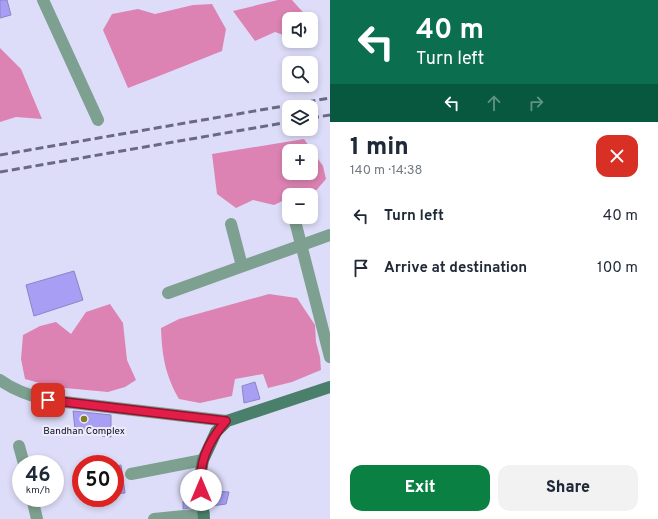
<!DOCTYPE html>
<meta charset="utf-8">
<style>
:root{--surface:#fff;--page:#f2f2f3;--text:#1f2937;--muted:#747a83;--accent:#0b8043}
body{margin:0;font-family:Overpass,sans-serif;background:var(--page);color:var(--text);height:100vh;display:flex;flex-direction:column;font-size:15px;white-space:nowrap}
*{box-sizing:border-box;margin:0}
p{font-size:13px;color:var(--muted)}
.icon{flex:none;width:22px;height:22px;fill:none;stroke:currentColor;stroke-width:2;stroke-linecap:round;stroke-linejoin:round}
.map{position:relative;flex:1;overflow:hidden}
.drawer{display:flex;flex-direction:column;background:var(--surface);width:328px}
.drawer>*{flex:none}
.hud{background:#0b6e4f;color:#fff;overflow:hidden}
.fabs{position:absolute;left:282px;top:12px;display:grid;gap:8px}
.fabs a{display:grid;place-items:center;width:36px;height:36px;border-radius:8px;background:var(--surface);box-shadow:0 2px 6px #0003;font-size:20px}
.speed{position:absolute;left:12px;top:455px;display:flex;gap:8px;font-size:20px;font-weight:700;text-align:center}
.speed>*{display:grid;place-content:center;width:52px;height:52px;border-radius:50%;background:var(--surface);box-shadow:0 2px 6px #0003;line-height:1}
.speed small{font-size:10px;font-weight:400}
.speed .limit{border:6px solid #d22;background:#fff;color:#111}
.pin{position:absolute;display:grid;place-items:center;width:34px;height:34px;color:#fff;margin:-17px;border-radius:8px;box-shadow:0 2px 6px #0006}
.me{position:absolute;width:44px;margin:-22px;rotate:0deg;stroke-linejoin:round;filter:drop-shadow(0 0 3px #0008)}
.turn{display:flex;align-items:center;gap:14px;height:84px;padding:0 20px;font-size:18px}
.turn .icon{width:52px;height:52px;stroke-width:2.5}
.turn b{display:block;font-size:28px;line-height:34px}
.lanes{display:flex;align-items:center;height:38px;padding:0 20px;background:#0003;justify-content:center;gap:20px;direction:ltr}
.lanes .off{opacity:.35}
.round{display:grid;place-items:center;flex:none;width:42px;height:42px;border-radius:12px;background:var(--page)}
.summary{display:flex;align-items:center;justify-content:space-between;height:68px;padding:0 20px}
h1{font-size:24px;font-weight:800;line-height:30px}
.action{display:flex;gap:8px;margin-top:auto;padding:8px 20px}
.action a{flex:1;height:46px;border-radius:12px;background:var(--accent);color:#fff;font-size:16px;font-weight:800;line-height:46px;text-align:center}
.action a+a{background:var(--page);color:var(--text)}
ul{padding:0;list-style:none}
li{display:flex;align-items:center;gap:12px;height:52px;padding:0 20px}
li div{flex:1}
li b{display:block;font-size:15px}
li em{font-style:normal}
main{display:flex;flex:1;min-height:0}
.map>svg:first-child{display:block}
.water{fill:#dc83b3;fill-rule:evenodd}
.building{fill:#a89ff5;stroke:#8a84c6}
.lines{fill:none;stroke-linecap:round;stroke-linejoin:round}
.street{stroke:#7da091;stroke-width:12}
.secondary{stroke:#4a806b;stroke-width:12}
.rail{stroke:#6b6882;stroke-width:3;stroke-dasharray:8 4;stroke-linecap:butt}
.route-casing{stroke:#92132f;stroke-width:10}
.route{stroke:#e11d48;stroke-width:7}
.poi-dot{fill:#827e26;stroke:#ecebfa;stroke-width:1.5}
.labels{text-anchor:middle;dominant-baseline:central;stroke-width:4;stroke-linejoin:round;paint-order:stroke}
.poi-label{font-size:10px;fill:#0e0a22;stroke:#ecebfa}
</style>
<main>
<div class="map">
<svg width="330" height="519" viewBox="0 0 330 519">
<rect width="100%" height="100%" fill="#deddf9"/>
<g class="water">
<path d="M278,0H292L309,19H289V37L275,32L255,41L233,11Z"/>
<path d="M212,4L226,29L222,51L154,78L128,88L103,30L112,14L138,9L155,14L193,5Z"/>
<path d="M0,48L21,69L42,119L16,117L0,122Z"/>
<path d="M304,139L323,166L326,179L313,194L289,195V198L274,205L253,200L236,208L217,194L212,154ZM289,151H311V173H289Z"/>
<path d="M269,294L297,298L315,325L316,342L320,357L321,370L292,382L268,388L263,374L235,379L232,396L200,403L179,399C165,375 162,355 161,328L179,319Z"/>
<path d="M110,304L123,323L127,360L136,380L125,387L108,392L54,387L25,379L21,359L23,335L40,326L56,322L71,334L86,312Z"/>
</g>
<g class="building">
<path d="M0,0H7L11,15L0,18Z"/>
<path d="M74,271L83,300L34,316L26,285Z"/>
<path d="M255,382L260,399L244,403L242,386Z"/>
<path d="M73,411L111,415V437L102,436L101,431L75,429Z"/>
<path d="M121,465L125,493L115,494V466Z"/>
<path d="M213,491L229,492L226,504L211,506Z"/>
<path d="M183,501H194L195,507L183,509Z"/>
</g>
<g class="lines">
<g class="street">
<path d="M43,0L98,120"/>
<path d="M294,217L330,357"/>
<path d="M231,224L242,266"/>
<path d="M168,293L330,235"/>
<path d="M0,380C15,391 30,396 48,400L227,421"/>
<path d="M19,446L24,464"/>
<path d="M131,474L203,460"/>
<path d="M32,498L37,519"/>
<path d="M154,519L204,514"/>
</g>
<path class="secondary" d="M204,519L200,477L203,460L216,432L227,421L330,387"/>
<g class="rail">
<path d="M311,118L330,115"/>
<path d="M0,155L330,98"/>
<path d="M0,172L289,122"/>
</g>
</g>
<g class="lines">
<defs>
<path id="route" d="M48,400L226,421C209,440 198,464 201,490"/>
</defs>
<use href="#route" class="route-casing"/>
<use href="#route" class="route"/>
</g>
<circle class="poi-dot" cx="84" cy="419" r="4"/>
<g class="labels">
<g class="poi-label">
<text x="84" y="431">Bandhan Complex</text>
</g>
</g>
</svg>
<div class="fabs">
<a><svg class="icon" aria-label="sound" viewBox="0 0 24 24"><path d="M4 9h4l5-4v14l-5-4H4zM17 9q2 3 0 6"/></svg></a>
<a><svg class="icon" aria-label="search" viewBox="0 0 24 24"><circle cx="10" cy="10" r="6"/><path d="M15 15l6 6"/></svg></a>
<a><svg class="icon" aria-label="layers" viewBox="0 0 24 24"><path d="M12 4l9 5-9 5-9-5zM3 14l9 5 9-5"/></svg></a>
<a>+</a>
<a>−</a>
</div>
<div class="speed"><div>46<small>km/h</small></div><div class="limit">50</div></div>
<div class="pin" style="left:48px;top:400px;background:#d93025"><svg class="icon" aria-label="arrive" viewBox="0 0 24 24"><path d="M6 21V4h12l-3 4 3 4H6"/></svg></div>
<svg class="me" style="left:201px;top:490px" viewBox="-20 -20 40 40"><circle r="19" fill="#fff"/><path d="M0-13L10 11 0 6-10 11z" fill="#e11d48"/></svg>
</div>
<section class="drawer">
<div class="hud">
<div class="turn"><svg class="icon" aria-label="left" viewBox="0 0 24 24"><path d="M17 20v-9H6M10 6l-5 5 5 5"/></svg><div><b>40 m</b>Turn left</div></div>
<div class="lanes"><svg class="icon" aria-label="left" viewBox="0 0 24 24"><path d="M17 20v-9H6M10 6l-5 5 5 5"/></svg><svg class="icon off" aria-label="ahead" viewBox="0 0 24 24"><path d="M12 20V5M6 11l6-6 6 6"/></svg><svg class="icon off" aria-label="right" viewBox="0 0 24 24"><path d="M7 20v-9h11M14 6l5 5-5 5"/></svg></div>
</div>
<div class="summary"><div><h1>1 min</h1><p>140 m · 14:38</p></div><a class="round" style="background:#d93025;color:#fff"><svg class="icon" aria-label="close" viewBox="0 0 24 24"><path d="M6 6l12 12M18 6L6 18"/></svg></a></div>
<ul>
<li><svg class="icon" aria-label="left" viewBox="0 0 24 24"><path d="M17 20v-9H6M10 6l-5 5 5 5"/></svg><div><b>Turn left</b></div><em>40 m</em></li>
<li><svg class="icon" aria-label="arrive" viewBox="0 0 24 24"><path d="M6 21V4h12l-3 4 3 4H6"/></svg><div><b>Arrive at destination</b></div><em>100 m</em></li>
</ul>
<div class="action"><a>Exit</a><a>Share</a></div>
</section>
</main>
